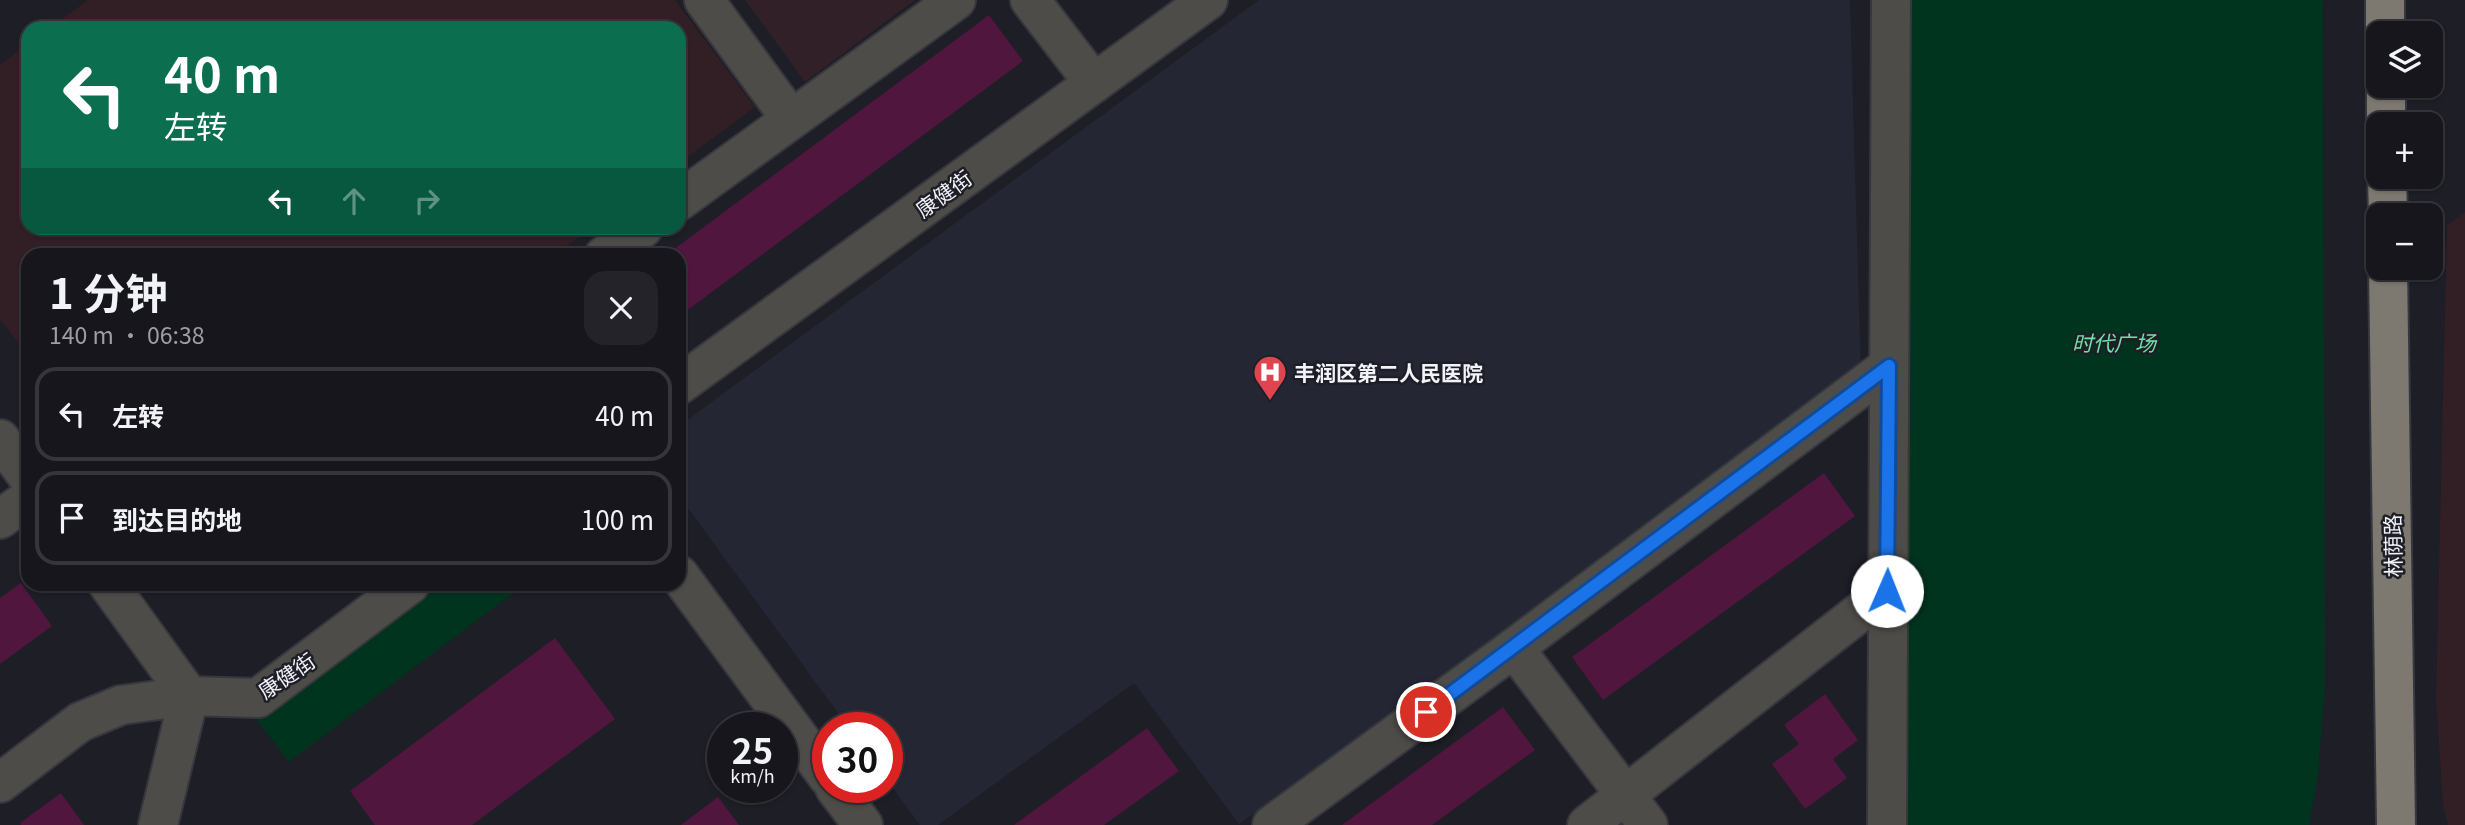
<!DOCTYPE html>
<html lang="zh">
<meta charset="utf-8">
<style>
:root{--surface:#16161c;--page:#232329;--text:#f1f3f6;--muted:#9e9fa3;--line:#35353b}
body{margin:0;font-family:Georgia,"Noto Sans SC",serif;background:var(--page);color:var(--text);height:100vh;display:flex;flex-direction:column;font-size:26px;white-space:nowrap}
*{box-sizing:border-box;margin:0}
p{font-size:23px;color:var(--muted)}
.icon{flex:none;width:38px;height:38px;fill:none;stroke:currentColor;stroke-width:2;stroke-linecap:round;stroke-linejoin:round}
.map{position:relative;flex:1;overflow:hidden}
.details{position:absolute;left:21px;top:248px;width:665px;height:343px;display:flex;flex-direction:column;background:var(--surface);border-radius:21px;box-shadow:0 2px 5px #0004,0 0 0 2px var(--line)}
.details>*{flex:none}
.banner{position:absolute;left:21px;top:21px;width:665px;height:214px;border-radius:21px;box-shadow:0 2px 5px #0004,0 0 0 2px var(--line);background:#0b6e4f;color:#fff;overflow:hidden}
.fabs{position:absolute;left:2366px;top:21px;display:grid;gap:14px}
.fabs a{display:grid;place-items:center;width:77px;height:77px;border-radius:14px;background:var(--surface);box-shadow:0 2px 5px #0004,0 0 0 2px var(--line);font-size:35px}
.speed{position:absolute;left:707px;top:712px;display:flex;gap:14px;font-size:35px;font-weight:700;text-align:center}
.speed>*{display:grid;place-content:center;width:91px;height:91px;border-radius:50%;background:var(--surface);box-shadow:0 2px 5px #0004,0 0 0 2px var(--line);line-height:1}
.speed small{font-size:18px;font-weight:400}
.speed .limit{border:10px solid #d22;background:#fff;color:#111}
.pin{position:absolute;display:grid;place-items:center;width:60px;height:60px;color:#fff;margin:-30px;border:4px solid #fff;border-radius:50%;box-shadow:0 2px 7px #0007}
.me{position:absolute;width:77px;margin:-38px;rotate:1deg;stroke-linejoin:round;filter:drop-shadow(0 0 5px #0008)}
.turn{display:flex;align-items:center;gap:24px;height:147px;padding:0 28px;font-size:32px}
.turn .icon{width:91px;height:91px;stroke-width:2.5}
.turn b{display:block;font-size:49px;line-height:60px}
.lanes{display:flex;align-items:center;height:66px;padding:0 28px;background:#0003;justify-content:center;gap:35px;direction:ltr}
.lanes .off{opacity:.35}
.round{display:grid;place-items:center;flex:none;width:74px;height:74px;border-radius:21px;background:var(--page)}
.headline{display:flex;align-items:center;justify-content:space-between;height:119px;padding:0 28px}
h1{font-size:42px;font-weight:700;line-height:52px}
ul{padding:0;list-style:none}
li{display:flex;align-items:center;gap:21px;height:94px;margin:0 14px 10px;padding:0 14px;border:4px solid var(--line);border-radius:21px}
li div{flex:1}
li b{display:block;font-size:26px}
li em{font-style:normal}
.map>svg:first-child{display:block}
.commercial{fill:#321f25}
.built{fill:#242634}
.education{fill:#312027}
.green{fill:#00341f}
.building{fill:#51163e}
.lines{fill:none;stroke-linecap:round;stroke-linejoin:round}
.minor-casing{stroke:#37383f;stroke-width:42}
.major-casing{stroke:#37383f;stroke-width:42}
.minor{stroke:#4e4c48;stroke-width:38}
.major{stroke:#7d7970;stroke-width:38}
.route-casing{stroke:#114b97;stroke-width:18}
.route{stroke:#1a73e8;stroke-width:12}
.labels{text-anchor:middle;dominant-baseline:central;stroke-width:5;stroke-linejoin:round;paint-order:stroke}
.street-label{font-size:21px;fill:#f2f3f9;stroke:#1d1e26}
.park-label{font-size:21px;font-style:italic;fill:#71e1a9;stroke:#1d1e26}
.poi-label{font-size:21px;font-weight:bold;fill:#f2f3f9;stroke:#1d1e26;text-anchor:start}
</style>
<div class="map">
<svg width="2465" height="825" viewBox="0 0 2465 825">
<rect width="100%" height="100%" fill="#1d1e26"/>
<g class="commercial">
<path d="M88,0H675L755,107L679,163V28H50Z"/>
<path d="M28,44V228H592L554,255L28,256V356L0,319V65Z"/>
<path d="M2465,212V825H2448L2443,804L2436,698L2447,225Z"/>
</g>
<path class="built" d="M1259,0H1850L1861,378L1239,824L1134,683L938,825H920L887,780V728H849L679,496V426Z"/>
<path class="education" d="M745,0H915L805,82Z"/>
<g class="green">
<path d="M1905,0H2323L2325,684L2318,776L2309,825H1903Z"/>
<path d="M426,585H524L289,762L253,715Z"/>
</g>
<g class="building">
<path d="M989,15L1023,61L689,309L679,295V256H665Z"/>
<path d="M1824,473L1855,516L1603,700L1572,657Z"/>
<path d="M21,583L52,626L0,664V598Z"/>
<path d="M555,638L615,719L472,825H375L350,791Z"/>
<path d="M1825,694L1858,740L1833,759L1847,778L1805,809L1772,764L1799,744L1784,725Z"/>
<path d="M1503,707L1535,750L1432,825H1342Z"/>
<path d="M1147,728L1179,771L1104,825H1014Z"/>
<path d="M61,793L84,825H21L20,823Z"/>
<path d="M718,797L739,825H681Z"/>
</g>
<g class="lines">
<defs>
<g id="minor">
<path d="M704,0L791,119"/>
<path d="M1030,0L1094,83"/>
<path d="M679,201L956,0"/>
<path d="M604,256L643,228"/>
<path d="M679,385L1208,0"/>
<path d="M0,439L28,477"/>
<path d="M0,519L28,499"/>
<path d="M679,575L828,777"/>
<path d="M108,584L189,696"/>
<path d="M1514,648L1648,825"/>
<path d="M0,783L80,722L121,705L189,696L258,698L410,584"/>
<path d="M835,788L863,825"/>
<path d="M158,825L189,696"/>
<path d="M1272,825L1514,648L1889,366"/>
<path d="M1587,825L1887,591"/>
<path d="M1887,825L1891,0"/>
</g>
<g id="major">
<path d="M2385,0V33"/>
<path d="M2386,86V124"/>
<path d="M2387,177L2388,215"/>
<path d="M2388,268L2396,825"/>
</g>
</defs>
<use href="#minor" class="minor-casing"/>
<use href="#major" class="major-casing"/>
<use href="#minor" class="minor"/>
<use href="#major" class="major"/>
</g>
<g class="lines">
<defs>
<path id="route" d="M1426,712L1889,366L1887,591"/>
</defs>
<use href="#route" class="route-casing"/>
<use href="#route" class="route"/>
</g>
<defs>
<symbol id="hospital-pin" viewBox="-11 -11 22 30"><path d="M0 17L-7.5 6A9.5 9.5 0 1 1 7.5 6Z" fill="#e0444e" stroke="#1d1e26"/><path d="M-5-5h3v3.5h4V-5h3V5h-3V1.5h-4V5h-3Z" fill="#fff"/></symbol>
</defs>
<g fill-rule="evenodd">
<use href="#hospital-pin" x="1251" y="353" width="38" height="52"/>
</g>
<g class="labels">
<g class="street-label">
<text transform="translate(943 193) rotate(-36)">康健街</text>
<text transform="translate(2392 546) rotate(-91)">林荫路</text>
<text transform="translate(286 675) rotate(-34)">康健街</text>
</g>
<g class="park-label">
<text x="2114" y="342">时代广场</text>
</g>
<g class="poi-label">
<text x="1294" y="372">丰润区第二人民医院</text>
</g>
</g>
</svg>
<div class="fabs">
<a><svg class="icon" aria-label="layers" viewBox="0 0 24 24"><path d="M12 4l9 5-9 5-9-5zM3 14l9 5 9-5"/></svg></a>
<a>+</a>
<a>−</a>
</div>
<div class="speed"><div>25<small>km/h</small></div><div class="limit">30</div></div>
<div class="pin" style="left:1426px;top:712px;background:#d93025"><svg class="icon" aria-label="arrive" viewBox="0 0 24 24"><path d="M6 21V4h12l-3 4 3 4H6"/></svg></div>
<svg class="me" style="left:1887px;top:591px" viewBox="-20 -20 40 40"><circle r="19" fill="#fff"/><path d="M0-13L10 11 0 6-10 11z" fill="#1a73e8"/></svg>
<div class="banner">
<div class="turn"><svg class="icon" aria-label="left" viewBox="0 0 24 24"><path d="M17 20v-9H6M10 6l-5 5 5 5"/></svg><div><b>40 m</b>左转</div></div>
<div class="lanes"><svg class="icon" aria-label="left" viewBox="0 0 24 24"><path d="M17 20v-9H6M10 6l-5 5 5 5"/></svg><svg class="icon off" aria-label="ahead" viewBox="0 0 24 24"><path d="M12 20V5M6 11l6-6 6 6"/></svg><svg class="icon off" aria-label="right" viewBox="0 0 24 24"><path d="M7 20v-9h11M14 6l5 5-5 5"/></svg></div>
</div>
<section class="details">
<div class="headline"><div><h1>1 分钟</h1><p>140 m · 06:38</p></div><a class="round"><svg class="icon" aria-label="close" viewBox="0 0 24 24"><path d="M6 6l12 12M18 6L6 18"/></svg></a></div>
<ul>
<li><svg class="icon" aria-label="left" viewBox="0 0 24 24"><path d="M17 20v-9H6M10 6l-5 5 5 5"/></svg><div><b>左转</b></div><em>40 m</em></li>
<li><svg class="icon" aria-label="arrive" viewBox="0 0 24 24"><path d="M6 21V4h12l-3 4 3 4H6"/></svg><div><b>到达目的地</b></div><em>100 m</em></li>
</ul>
</section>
</div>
